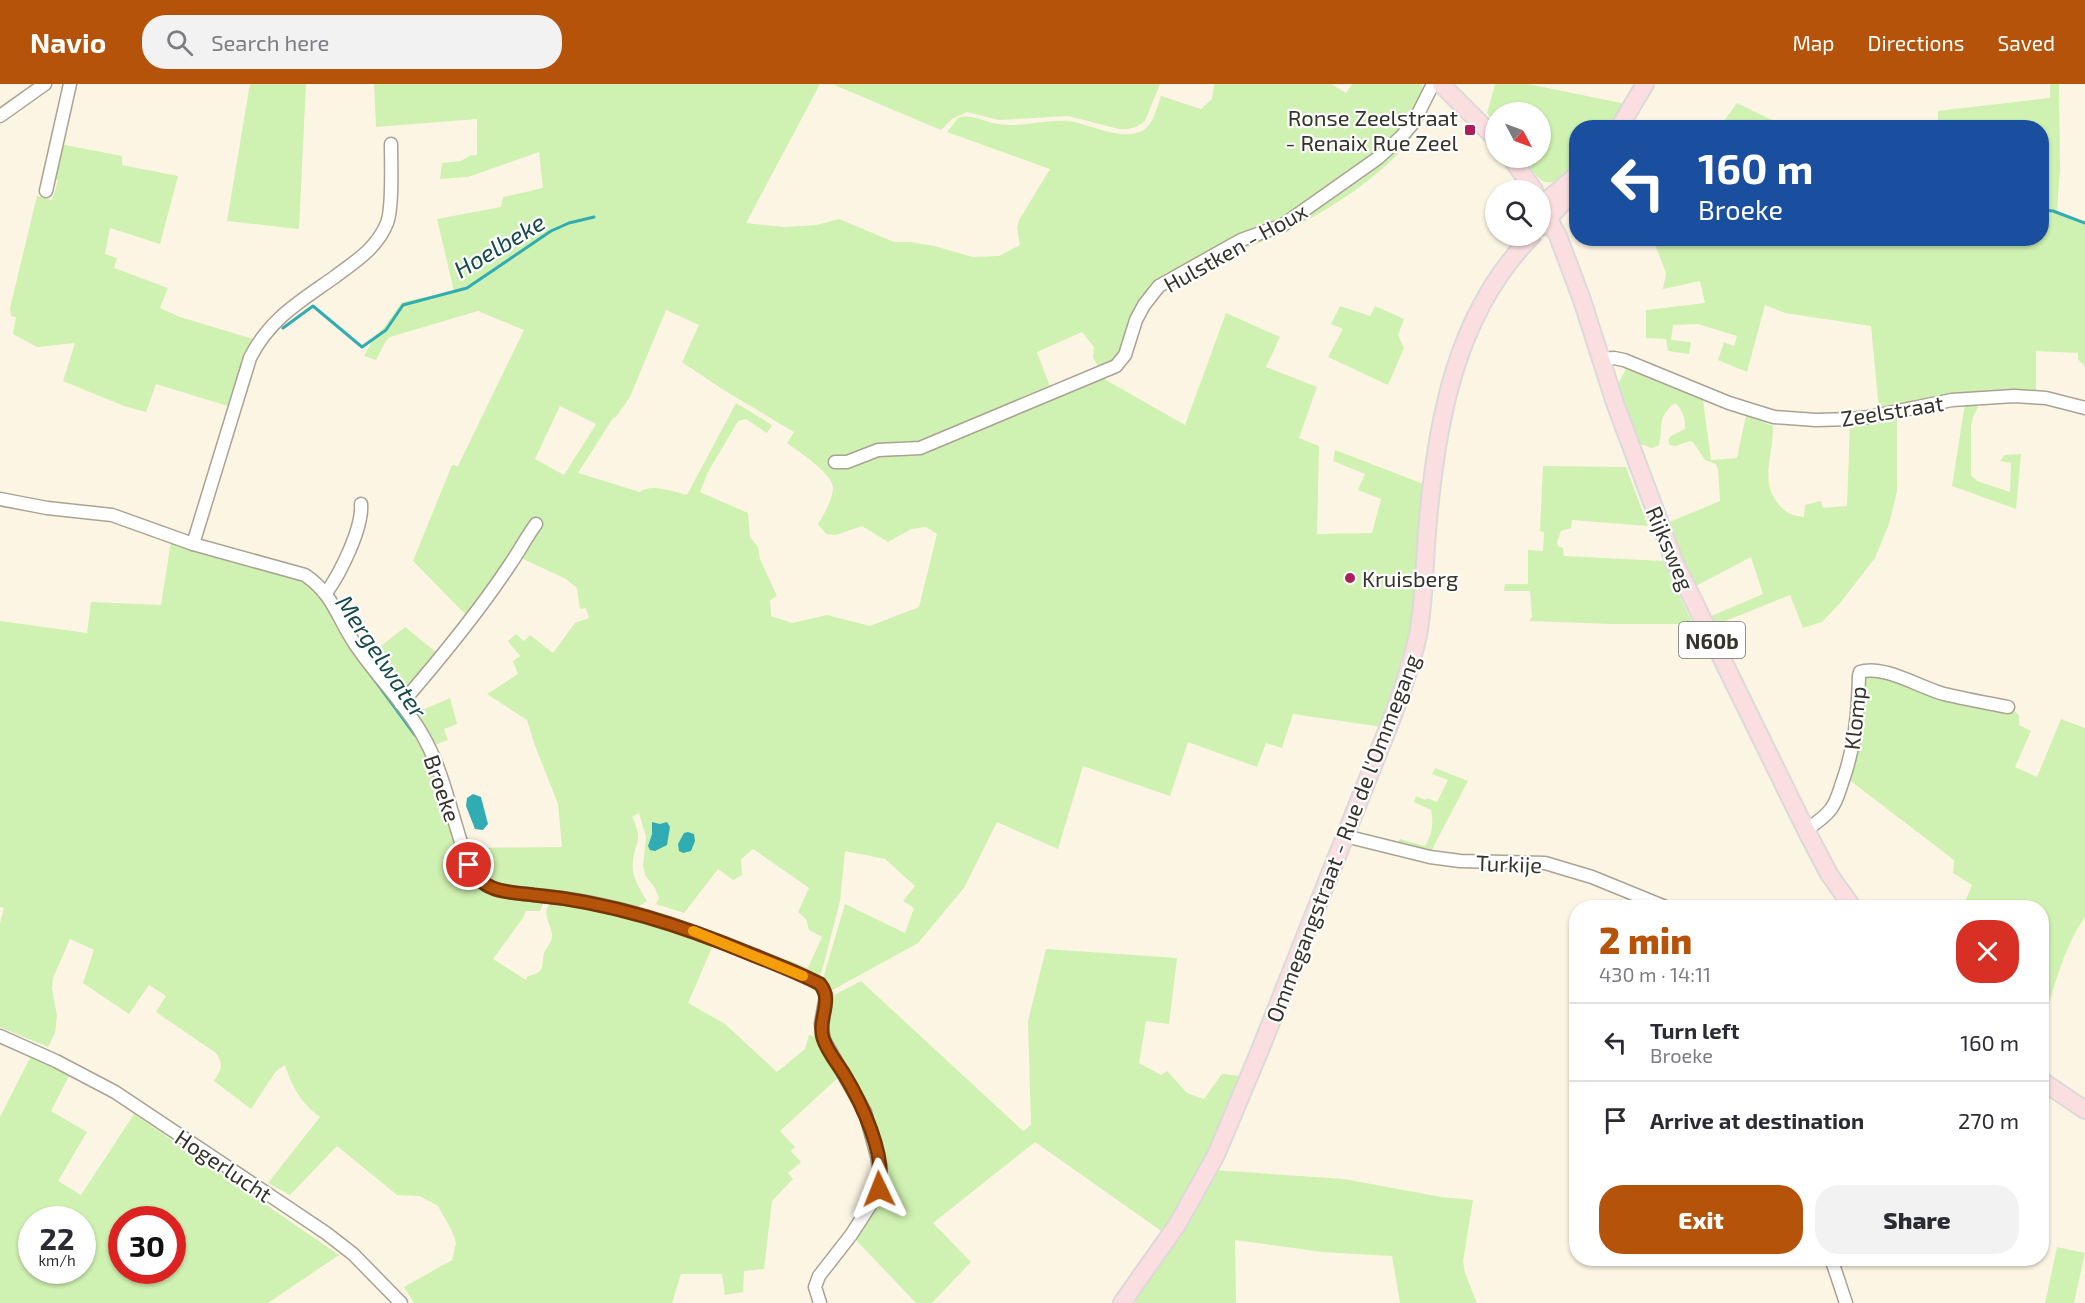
<!DOCTYPE html>
<meta charset="utf-8">
<style>
:root{--surface:#fff;--page:#f2f2f3;--text:#2b2b33;--muted:#7c7c81;--line:#e1e1e2;--accent:#b45309}
body{margin:0;font-family:"Exo 2",sans-serif;background:var(--page);color:var(--text);height:100vh;display:flex;flex-direction:column;font-size:22px;white-space:nowrap}
*{box-sizing:border-box;margin:0}
p{font-size:20px;color:var(--muted)}
.icon{flex:none;width:33px;height:33px;fill:none;stroke:currentColor;stroke-width:2;stroke-linecap:round;stroke-linejoin:round}
.map{position:relative;flex:1;overflow:hidden}
.panel{position:absolute;left:1569px;top:816px;width:480px;height:366px;display:flex;flex-direction:column;background:var(--surface);border-radius:24px;box-shadow:0 2px 4px #0004}
.panel>*{flex:none}
.banner{position:absolute;left:1569px;top:36px;width:480px;height:126px;border-radius:24px;box-shadow:0 2px 4px #0004;background:#1a4fa0;color:#fff;overflow:hidden}
.needle{width:39px;rotate:131deg}
.controls{position:absolute;left:1485px;top:18px;display:grid;gap:12px}
.controls a{display:grid;place-items:center;width:66px;height:66px;border-radius:50%;background:var(--surface);box-shadow:0 2px 4px #0004;font-size:30px}
.speed{position:absolute;left:18px;top:1122px;display:flex;gap:12px;font-size:30px;font-weight:700;text-align:center}
.speed>*{display:grid;place-content:center;width:78px;height:78px;border-radius:50%;background:var(--surface);box-shadow:0 2px 4px #0004;line-height:1}
.speed small{font-size:15px;font-weight:400}
.speed .limit{border:9px solid #d22;background:#fff;color:#111}
.pin{position:absolute;display:grid;place-items:center;width:51px;height:51px;color:#fff;margin:-26px;border:3px solid #fff;border-radius:50%;box-shadow:0 2px 6px #0007}
.me{position:absolute;width:66px;margin:-33px;rotate:358deg;stroke-linejoin:round;filter:drop-shadow(0 0 4px #0008)}
.turn{display:flex;align-items:center;gap:21px;height:126px;padding:0 30px;font-size:27px}
.turn .icon{width:78px;height:78px;stroke-width:2.5}
.turn b{display:block;font-size:42px;line-height:51px}
.round{display:grid;place-items:center;flex:none;width:63px;height:63px;border-radius:24px;background:var(--page)}
.overview{display:flex;align-items:center;justify-content:space-between;height:102px;padding:0 30px}
h1{font-size:36px;font-weight:800;line-height:45px;color:var(--accent)}
.cta{display:flex;gap:12px;margin-top:auto;padding:12px 30px}
.cta a{flex:1;height:69px;border-radius:24px;background:var(--accent);color:#fff;font-size:24px;font-weight:800;line-height:69px;text-align:center}
.cta a+a{background:var(--page);color:var(--text)}
ul{padding:0;list-style:none}
li{display:flex;align-items:center;gap:18px;height:78px;padding:0 30px;border-top:2px solid var(--line)}
li div{flex:1}
li b{display:block;font-size:22px}
li em{font-style:normal}
header{display:flex;align-items:center;gap:36px;box-sizing:border-box;height:84px;padding:0 30px;background:var(--accent);color:#fff}
header strong{font-size:28px}
nav{display:flex;gap:33px;margin-inline-start:auto;font-size:21px}
.search{width:420px;height:54px;background:var(--page);display:flex;align-items:center;gap:15px;box-sizing:border-box;padding:0 21px;border-radius:24px;color:var(--muted);font-size:22px}
.map>svg:first-child{display:block}
.green{fill:#cff1b1;fill-rule:evenodd}
.water{fill:#31acb3}
.lines{fill:none;stroke-linecap:round;stroke-linejoin:round}
.stream{stroke:#31acb3;stroke-width:3}
.minor-casing{stroke:#aaa292;stroke-width:15}
.major-casing{stroke:#dbdad9;stroke-width:20}
.minor{stroke:#fff;stroke-width:12}
.major{stroke:#fbdee0;stroke-width:16}
.route-casing{stroke:#753606;stroke-width:15}
.route{stroke:#b45309;stroke-width:10}
.slow{stroke:#f59e0b;stroke-width:10}
.poi-dot{fill:#ad1e59;stroke:#fff;stroke-width:2}
.labels{text-anchor:middle;dominant-baseline:central;stroke-width:4.5;stroke-linejoin:round;paint-order:stroke}
.shield{fill:#fff;stroke:#72706b;stroke-width:1.5}
.shield-label{font-size:21px;font-weight:bold;fill:#36332c}
.poi-label{font-size:22px;fill:#36332c;stroke:#fff;text-anchor:end}
.street-label{font-size:22px;fill:#36332c;stroke:#fff}
.water-label{font-size:24px;font-style:italic;fill:#174a4d;stroke:#fff}
</style>
<header>
<strong>Navio</strong>
<div class="search"><svg class="icon" aria-label="search" viewBox="0 0 24 24"><circle cx="10" cy="10" r="6"/><path d="M15 15l6 6"/></svg>Search here</div>
<nav><a>Map</a><a>Directions</a><a>Saved</a></nav>
</header>
<div class="map">
<svg width="2085" height="1219" viewBox="0 0 2085 1219">
<rect width="100%" height="100%" fill="#fdf5e4"/>
<g class="green">
<path d="M250,0H306L299,145L227,137Z"/>
<path d="M374,0H820L746,139L784,143L817,141L839,135L894,158H910L934,162L973,173L999,172L1020,161L1017,144L1019,136L1050,85L947,48L958,34C972,29 983,38 998,40C1021,44 1045,35 1068,37C1089,39 1124,60 1145,45C1154,38 1157,23 1161,12L1201,25L1212,15L1214,0H1331L1346,9L1352,0H1421L1423,5L1416,26L1386,64L1284,138L1170,193L1167,188L1151,201L1153,204L1124,267L1102,289L1106,296L1185,341L1226,229L1280,253L1266,283L1317,303L1299,354L1319,362L1317,450L1372,449L1381,415L1358,406L1365,390L1333,377L1335,366L1426,401L1413,538L1405,584L1383,643L1293,630L1282,664L1266,659L1257,683L1188,658L1170,712L1083,682L1058,765L997,738L964,804L918,859L829,908L822,898L845,820L905,849L914,824L903,817L915,802L885,775L845,767L840,817L820,894L784,880L786,875L808,884L822,853L809,846L806,835L798,828L809,804L753,765L741,775L742,791L733,796L718,785L684,829L656,820L659,814L655,804L645,791L643,782L646,753L639,729L632,733C644,757 635,756 633,778C631,792 640,806 647,817L638,823L637,827L495,800L482,792L466,764L562,763L558,720L534,659L527,636L487,610L518,590L513,577L520,572L508,557L516,550L524,557L530,551L553,569L575,539L589,534L586,524L580,525L577,504L566,495L521,474L543,442L535,437L469,534L413,477L452,381L458,382L524,246L478,227L390,253L386,257L376,276L364,272L374,253L383,245L402,218L454,207L437,135L501,123L503,113L543,104L539,68L468,93L440,95L442,79L461,77L471,71H477V35L376,43ZM666,226L699,241L682,278L722,305L794,348L787,359C799,368 834,390 833,405C832,417 824,430 818,440L826,450L836,451L862,442L888,458L911,445L926,443L937,450L919,523L870,542L827,531L792,539L771,532L770,516L777,512L760,475L758,463L750,453L748,429L700,408L708,388L738,337L746,335L767,349L772,341L736,319L687,411C673,408 652,399 640,408L578,389L613,334L616,333L630,313ZM1082,248L1094,263L1093,274L1100,285L1051,305L1037,268ZM560,322L596,340L564,391L535,375Z"/>
<path d="M832,0H1160L1145,37L1136,43L1128,45H1119L1068,32L999,36L967,28L952,35L941,46Z"/>
<path d="M1495,0H1528L1626,20L1611,43L1576,44V83C1545,106 1545,104 1523,74H1540V28H1496L1495,39L1487,29Z"/>
<path d="M2050,0H2059L2060,85L2057,128L2085,140V283L2078,275V269L2036,267V311L1879,326L1871,242L1785,229L1765,221L1747,288L1718,276L1724,258L1734,262L1737,252L1698,240L1673,241L1671,256L1691,258L1689,270L1668,267L1666,255L1646,254V226L1705,219L1700,197L1663,205L1666,189L1653,155L2042,154V44L1938,43V27L2050,14Z"/>
<path d="M1427,17L1430,22C1421,38 1412,55 1400,68C1358,111 1298,145 1243,165L1241,161L1377,79Z"/>
<path d="M1737,19L1786,43L1725,44L1721,41Z"/>
<path d="M60,60L122,72V81L178,92L160,160L110,144L105,170L117,174L114,184L168,204L160,224L180,233L253,255L231,323L156,300L146,328L124,322L63,297L75,259L37,263L13,250L16,233L11,232L10,224L37,112L52,116L58,97L52,91Z"/>
<path d="M1340,222L1370,232L1375,222L1404,235L1398,251L1404,264L1388,301L1328,273L1343,245L1331,240Z"/>
<path d="M1626,285L1703,316L1711,376L1737,374L1746,331L1773,342C1774,371 1758,397 1780,422C1788,430 1793,432 1804,433L1805,421L1821,417L1823,424L1847,422L1850,340L1897,334V407L1889,440L1875,474L1840,519L1822,538L1803,544L1790,511L1713,542L1709,533L1763,510L1751,473L1694,503L1667,439L1720,417L1718,385L1716,380L1705,376L1693,358L1690,357L1676,362L1670,361L1668,356L1671,352L1685,345C1686,336 1682,324 1675,319C1656,334 1664,340 1659,361L1652,364L1640,360L1618,300Z"/>
<path d="M1965,320H1974L1978,323L1973,333L1971,342V391L1977,397L2010,408L2011,379L2000,377L2005,371L2021,370L2016,425L1952,402Z"/>
<path d="M1543,382L1626,383L1648,442L1572,436L1571,444L1561,447L1557,458L1558,462L1563,464L1564,472L1663,477L1693,540H1612L1529,537L1532,533L1530,507H1504L1505,500H1528V466L1543,467L1544,448L1540,447Z"/>
<path d="M171,457L299,494C327,511 344,551 361,578L405,543L441,572L407,610L414,622L422,626L450,614L457,640L444,645L448,656L435,661L429,652L420,658L433,691L463,789L468,788C491,819 509,815 545,815L540,827H526L523,834L493,875L526,896L527,893C530,891 537,890 540,887C544,883 542,874 544,869C547,862 552,859 552,851C551,838 541,831 550,819L555,817L608,828L714,859L688,919L725,940L777,988L805,965L809,951L820,954L842,990L780,1047L795,1063L791,1067L801,1078L788,1089L793,1095L772,1117L764,1185L744,1187L743,1208L725,1211L722,1190H681L672,1219H414L404,1203L452,1176L456,1159L452,1147L438,1122L420,1112L397,1111L337,1062L290,1111L268,1099L320,1033C301,1019 292,1003 285,981L276,987L251,1025L214,997C221,986 224,981 216,969L156,928L166,912L149,901L129,930L83,899L94,866L70,855L53,894L52,905L57,932L55,949L48,963L0,943V839L4,824L0,823V537L87,549L91,518L161,521Z"/>
<path d="M1867,589L2016,628L2019,632V641L2031,647L2015,683L2037,693L2061,635L2085,644V833C2063,864 2053,907 2042,944V824L1963,823L1972,801L1953,789L1954,776L1848,695L1862,593Z"/>
<path d="M1435,684L1468,697L1430,769L1396,761L1400,755L1425,762C1432,751 1434,739 1431,726L1414,718L1416,712L1426,716L1427,714L1437,718L1448,696L1432,690Z"/>
<path d="M1046,865L1177,874L1169,940L1146,937L1139,979L1161,991L1167,987L1187,1009L1204,1015L1222,990L1241,992L1238,1014L1167,1151L1035,1058L933,1139L971,1178L932,1219H916L853,1153L885,1092L826,945L831,915L836,910L861,897L1023,1047L1031,1041L1028,937Z"/>
<path d="M31,972L69,992L51,1027L87,1048L58,1097L81,1111L134,1030L339,1171L268,1219H0V1033ZM32,1136H82V1186H32ZM122,1136H172V1186H122Z"/>
<path d="M1213,1086L1344,1095L1441,1113L1473,1116L1463,1177L1465,1189L1477,1219H1400L1392,1172L1322,1168L1235,1156L1236,1219H1136L1131,1215Z"/>
<path d="M2057,1163L2085,1169L2074,1219H2045Z"/>
</g>
<g class="water">
<path d="M473,710L481,713L488,740L483,746L475,745L466,722L467,714Z"/>
<path d="M652,738L660,740L667,738L670,743L667,761L655,767L650,766L648,762L652,750Z"/>
<path d="M688,748L694,750L695,757L691,767L683,769L679,767L678,760L684,749Z"/>
</g>
<g class="lines">
<g class="stream">
<path d="M2042,126L2053,127L2085,139"/>
<path d="M283,244L313,222L362,263L386,246L403,221L467,204L551,147L569,139L594,133"/>
<path d="M371,591L415,651"/>
</g>
<defs>
<g id="minor">
<path d="M0,32L45,0"/>
<path d="M46,107L70,0"/>
<path d="M1601,275L1614,274L1624,276L1729,319L1774,333L1816,336L1851,335L1869,333L1952,316L2014,312L2046,314L2085,324"/>
<path d="M835,378H847L878,366L920,364L1116,282L1125,271L1136,236L1144,221L1159,202L1241,156L1283,141L1378,74L1401,53L1414,38L1433,0"/>
<path d="M0,415L47,424L112,431L193,460L305,491C333,510 337,533 355,560C376,592 405,619 423,652C446,692 452,738 469,781C482,809 508,808 534,811C610,817 683,842 753,871C775,880 799,889 820,900L826,911L821,940L824,956L865,1028L877,1072L881,1095L873,1117L851,1151L819,1192L815,1203L820,1219"/>
<path d="M193,460L250,274C270,234 301,217 336,192C356,177 377,164 387,139C393,124 391,79 391,60"/>
<path d="M326,509C340,490 363,444 361,420"/>
<path d="M401,620C440,575 478,529 511,479C520,466 527,452 536,440"/>
<path d="M1806,746C1815,740 1824,734 1831,725C1837,717 1839,708 1842,699C1855,663 1858,630 1859,592L1860,588C1883,580 1921,604 1944,610C1965,615 1987,619 2008,623"/>
<path d="M1345,752L1430,773L1460,777L1545,779L1592,793L1668,824"/>
<path d="M0,952L56,977L115,1008L220,1078L326,1149L353,1170L401,1219"/>
<path d="M1831,1174L1846,1219"/>
</g>
<g id="major">
<path d="M1441,0L1496,55"/>
<path d="M1619,44L1645,0"/>
<path d="M1511,74L1534,106"/>
<path d="M1540,119L1558,152L1582,216L1615,319L1674,477L1806,746L1829,790L1853,824"/>
<path d="M1540,122L1576,92"/>
<path d="M1541,143L1576,104"/>
<path d="M2042,997L2085,1026"/>
<path d="M1122,1219L1177,1141L1216,1071L1258,971L1392,634C1402,607 1412,579 1418,551C1425,514 1424,475 1428,437C1437,334 1457,228 1532,152"/>
</g>
</defs>
<use href="#minor" class="minor-casing"/>
<use href="#major" class="major-casing"/>
<use href="#minor" class="minor"/>
<use href="#major" class="major"/>
</g>
<g class="lines">
<defs>
<path id="route" d="M469,781C482,809 508,808 534,811C610,818 683,842 753,871C776,880 799,889 820,900C834,917 817,935 823,954C827,967 837,979 844,990C861,1018 887,1072 879,1105"/>
</defs>
<use href="#route" class="route-casing"/>
<use href="#route" class="route"/>
<path class="slow" d="M693,847L803,892"/>
</g>
<g class="poi-dot">
<rect x="1464" y="40" width="12" height="12" rx="3"/>
<circle cx="1350" cy="494" r="6"/>
</g>
<g class="labels">
<rect class="shield" x="1679" y="538" width="66" height="36" rx="4.5"/>
<g class="shield-label">
<text x="1712" y="556">N60b</text>
</g>
<g class="poi-label">
<text x="1458" y="33">Ronse Zeelstraat<tspan x="1458" dy="25">- Renaix Rue Zeel</tspan></text>
<text x="1362" y="494" text-anchor="start">Kruisberg</text>
</g>
<g class="street-label">
<text transform="translate(1235 163) rotate(-29)">Hulstken - Houx</text>
<text transform="translate(1892 326) rotate(-9)">Zeelstraat</text>
<text transform="translate(1671 464) rotate(67)">Rijksweg</text>
<text transform="translate(1854 634) rotate(-84)">Klomp</text>
<text transform="translate(443 704) rotate(71)">Broeke</text>
<text transform="translate(1342 754) rotate(-69)">Ommegangstraat - Rue de l'Ommegang</text>
<text transform="translate(1509 779) rotate(2)">Turkije</text>
<text transform="translate(224 1081) rotate(34)">Hogerlucht</text>
</g>
<g class="water-label">
<text transform="translate(499 161) rotate(-31)">Hoelbeke</text>
<text transform="translate(382 572) rotate(56)">Mergelwater</text>
</g>
</g>
</svg>
<div class="controls">
<a><svg class="needle" viewBox="-14 -14 28 28"><path d="M0-13l5 13h-10z" fill="#e53935"/><path d="M0 13l5-13h-10z" fill="#7c7c81"/></svg></a>
<a><svg class="icon" aria-label="search" viewBox="0 0 24 24"><circle cx="10" cy="10" r="6"/><path d="M15 15l6 6"/></svg></a>
</div>
<div class="speed"><div>22<small>km/h</small></div><div class="limit">30</div></div>
<div class="pin" style="left:469px;top:781px;background:#d93025"><svg class="icon" aria-label="arrive" viewBox="0 0 24 24"><path d="M6 21V4h12l-3 4 3 4H6"/></svg></div>
<svg class="me" style="left:879px;top:1105px" viewBox="-20 -20 40 40"><path d="M0-17L14 15 0 8-14 15z" fill="#b45309" stroke="#fff" stroke-width="4"/></svg>
<div class="banner">
<div class="turn"><svg class="icon" aria-label="left" viewBox="0 0 24 24"><path d="M17 20v-9H6M10 6l-5 5 5 5"/></svg><div><b>160 m</b>Broeke</div></div>
</div>
<section class="panel">
<div class="overview"><div><h1>2 min</h1><p>430 m · 14:11</p></div><a class="round" style="background:#d93025;color:#fff"><svg class="icon" aria-label="close" viewBox="0 0 24 24"><path d="M6 6l12 12M18 6L6 18"/></svg></a></div>
<ul>
<li><svg class="icon" aria-label="left" viewBox="0 0 24 24"><path d="M17 20v-9H6M10 6l-5 5 5 5"/></svg><div><b>Turn left</b><p>Broeke</p></div><em>160 m</em></li>
<li><svg class="icon" aria-label="arrive" viewBox="0 0 24 24"><path d="M6 21V4h12l-3 4 3 4H6"/></svg><div><b>Arrive at destination</b></div><em>270 m</em></li>
</ul>
<div class="cta"><a>Exit</a><a>Share</a></div>
</section>
</div>
